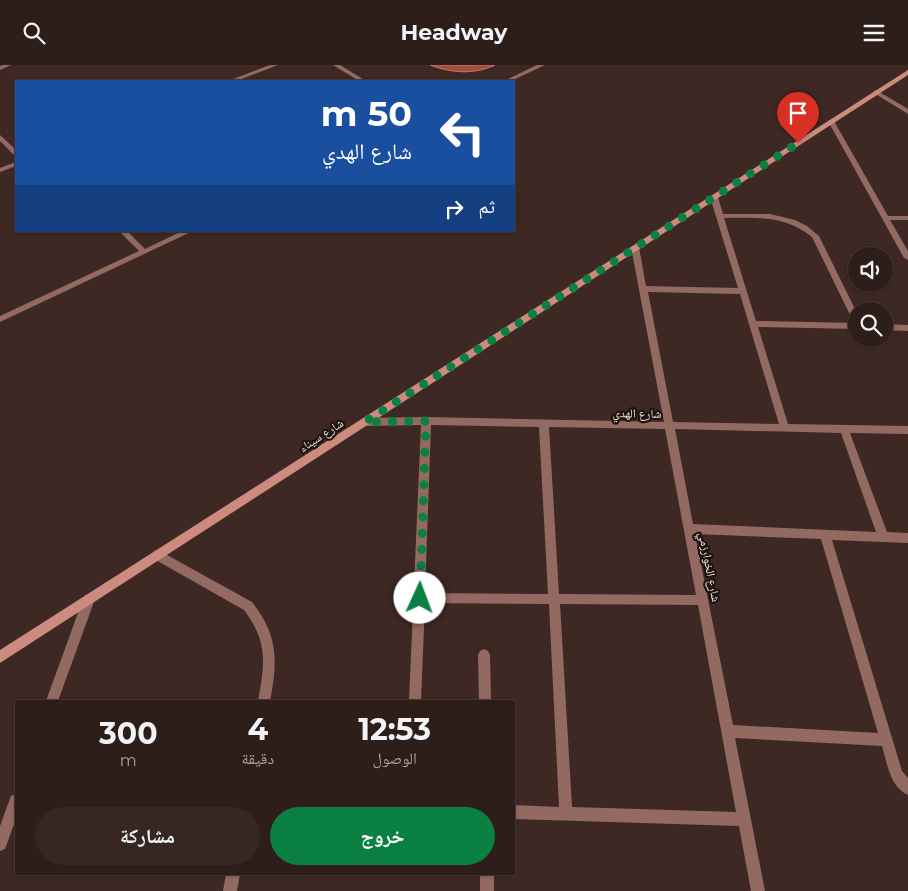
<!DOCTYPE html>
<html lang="ar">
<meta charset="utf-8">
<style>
:root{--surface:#2e1e1a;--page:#362723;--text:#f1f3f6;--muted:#a7a2a2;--line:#493c39;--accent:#0b8043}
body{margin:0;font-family:Montserrat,"Noto Naskh Arabic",sans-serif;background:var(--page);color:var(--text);direction:rtl;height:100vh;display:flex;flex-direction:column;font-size:19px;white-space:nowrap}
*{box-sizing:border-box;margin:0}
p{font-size:16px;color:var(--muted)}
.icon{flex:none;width:28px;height:28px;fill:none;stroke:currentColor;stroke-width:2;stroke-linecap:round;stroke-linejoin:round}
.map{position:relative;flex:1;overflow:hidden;direction:ltr}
.panel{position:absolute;left:15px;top:635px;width:500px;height:175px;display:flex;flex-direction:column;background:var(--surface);border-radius:0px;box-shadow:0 1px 4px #0004,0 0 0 1px var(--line);direction:rtl}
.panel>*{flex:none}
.hud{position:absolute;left:15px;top:15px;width:500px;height:152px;border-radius:0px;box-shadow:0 1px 4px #0004,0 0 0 1px var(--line);direction:rtl;background:#1a4fa0;color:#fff;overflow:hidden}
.buttons{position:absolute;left:848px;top:182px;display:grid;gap:10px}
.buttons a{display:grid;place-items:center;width:45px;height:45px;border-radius:50%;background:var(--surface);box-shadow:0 1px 4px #0004,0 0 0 1px var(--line);font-size:25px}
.pin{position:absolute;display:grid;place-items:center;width:42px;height:42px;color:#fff;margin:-51px -21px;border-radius:50% 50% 50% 0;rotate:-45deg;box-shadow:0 0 5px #0007}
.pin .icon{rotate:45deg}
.me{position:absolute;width:55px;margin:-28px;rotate:2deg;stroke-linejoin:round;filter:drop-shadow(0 0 4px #0008)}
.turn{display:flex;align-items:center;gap:18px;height:105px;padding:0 20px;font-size:22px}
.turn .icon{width:65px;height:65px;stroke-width:2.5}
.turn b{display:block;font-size:35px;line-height:42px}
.then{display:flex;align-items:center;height:48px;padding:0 20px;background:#0003;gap:10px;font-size:19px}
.eta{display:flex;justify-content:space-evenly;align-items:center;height:85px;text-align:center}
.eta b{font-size:30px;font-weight:700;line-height:35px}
.primary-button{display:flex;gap:10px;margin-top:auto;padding:10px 20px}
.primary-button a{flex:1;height:58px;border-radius:30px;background:var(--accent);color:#fff;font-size:20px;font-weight:700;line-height:58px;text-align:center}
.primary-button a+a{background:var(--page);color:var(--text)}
header{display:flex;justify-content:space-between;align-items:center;height:65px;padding:0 20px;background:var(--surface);font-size:22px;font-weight:700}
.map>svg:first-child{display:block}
.water{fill:#a64d3c;stroke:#bf7c6f}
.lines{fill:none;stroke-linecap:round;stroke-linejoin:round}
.lane{fill:#936a61;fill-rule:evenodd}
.street{fill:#936a61;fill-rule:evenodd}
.secondary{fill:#cc8b7e;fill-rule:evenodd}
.route{stroke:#0b8043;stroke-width:9;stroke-dasharray:0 16.2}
.labels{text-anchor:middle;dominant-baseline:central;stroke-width:4.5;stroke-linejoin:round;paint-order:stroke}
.street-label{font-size:12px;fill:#f9eae6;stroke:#1d1311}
</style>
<header><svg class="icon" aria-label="menu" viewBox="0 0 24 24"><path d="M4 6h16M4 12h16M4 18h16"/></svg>Headway<svg class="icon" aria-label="search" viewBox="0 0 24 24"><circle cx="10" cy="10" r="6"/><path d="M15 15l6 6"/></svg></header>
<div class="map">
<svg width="908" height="826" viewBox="0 0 908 826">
<rect width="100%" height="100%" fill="#3e2823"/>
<path class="water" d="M430,0H495C474,10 451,8 430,0Z"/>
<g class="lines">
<g class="lane">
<path d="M3,0H11L0,5V1Z"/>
<path d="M270,0H278L236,16H228Z"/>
<path d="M333,0H340L366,16H359Z"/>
<path d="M537,0H545L511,16H504Z"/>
<path d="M0,70L16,85V91L14,90L0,76Z"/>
<path d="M16,97V101L0,107V103Z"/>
<path d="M119,166H127L145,184L182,166H193L0,257V251L139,186Z"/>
<path d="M484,584L488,586L490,590L491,636H479L478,590L480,586Z"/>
</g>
<g class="street">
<path d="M876,25L908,44V49L874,28L873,27Z"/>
<path d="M829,55L834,56L888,151H908V155H890L908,186V195L904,193L828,56Z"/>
<path d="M712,131L718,132L723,149H770L795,155L807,161L819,171L856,246V257L852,254L812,172C783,150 759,153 724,153L756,256L856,258V264L758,262L788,359L908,361V369L850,368L887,467L908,468V478L832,475L902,706L908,713V730C890,722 887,698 882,681L735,673L765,826H751L739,761L514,754V740L559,742L549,539L425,538L421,636H409L421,360L365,361L360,357L365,353L426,352L664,357L631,182L635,180L639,182L646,221L738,223L710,132ZM648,227L740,229L779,359L673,357ZM431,360L539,362L548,529L425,528ZM549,362L665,364L696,530L559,529ZM675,364L841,368L876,467L693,459ZM695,469L821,474L878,668L733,660ZM560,539L698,540L736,747L572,742Z"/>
<path d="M884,259L908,260V266L884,265Z"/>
<path d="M158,485L252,537C278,570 278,596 270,636H258C265,598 268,577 244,545L154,494L153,490L154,486Z"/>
<path d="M89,529L93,530L95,534L58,636H46L83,534L85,530Z"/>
<path d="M16,729V754L5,784L0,786V761L11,731Z"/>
<path d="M226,809H240L237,826H223Z"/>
<rect x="480" y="809" width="14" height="17"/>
</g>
<path class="secondary" d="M908,5V10L0,598V585Z"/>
</g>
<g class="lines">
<path class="route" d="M420,533L426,356L365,357L798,78"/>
</g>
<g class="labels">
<g class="street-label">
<text transform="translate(637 348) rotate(1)">شارع الهدي</text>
<text transform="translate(321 370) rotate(-33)">شارع سيناء</text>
<text transform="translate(710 502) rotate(79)">شارع الخوارزمي</text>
</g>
</g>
</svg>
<div class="buttons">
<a><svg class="icon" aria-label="sound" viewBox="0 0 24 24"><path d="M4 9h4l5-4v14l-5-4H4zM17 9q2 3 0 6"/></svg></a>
<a><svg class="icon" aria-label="search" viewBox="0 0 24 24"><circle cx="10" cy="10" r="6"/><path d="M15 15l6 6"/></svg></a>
</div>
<div class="pin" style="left:798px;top:78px;background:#d93025"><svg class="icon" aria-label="arrive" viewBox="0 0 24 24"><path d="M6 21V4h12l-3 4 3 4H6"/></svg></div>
<svg class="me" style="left:420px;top:533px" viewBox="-20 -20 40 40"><circle r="19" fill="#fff"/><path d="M0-13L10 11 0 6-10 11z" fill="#0b8043"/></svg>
<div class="hud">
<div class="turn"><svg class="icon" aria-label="left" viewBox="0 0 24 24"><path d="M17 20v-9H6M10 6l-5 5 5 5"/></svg><div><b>50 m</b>شارع الهدي</div></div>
<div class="then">ثم<svg class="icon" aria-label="right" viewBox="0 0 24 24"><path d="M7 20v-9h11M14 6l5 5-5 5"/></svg></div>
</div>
<section class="panel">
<div class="eta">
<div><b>12:53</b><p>الوصول</p></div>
<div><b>4</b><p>دقيقة</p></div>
<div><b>300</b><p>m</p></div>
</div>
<div class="primary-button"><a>خروج</a><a>مشاركة</a></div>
</section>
</div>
